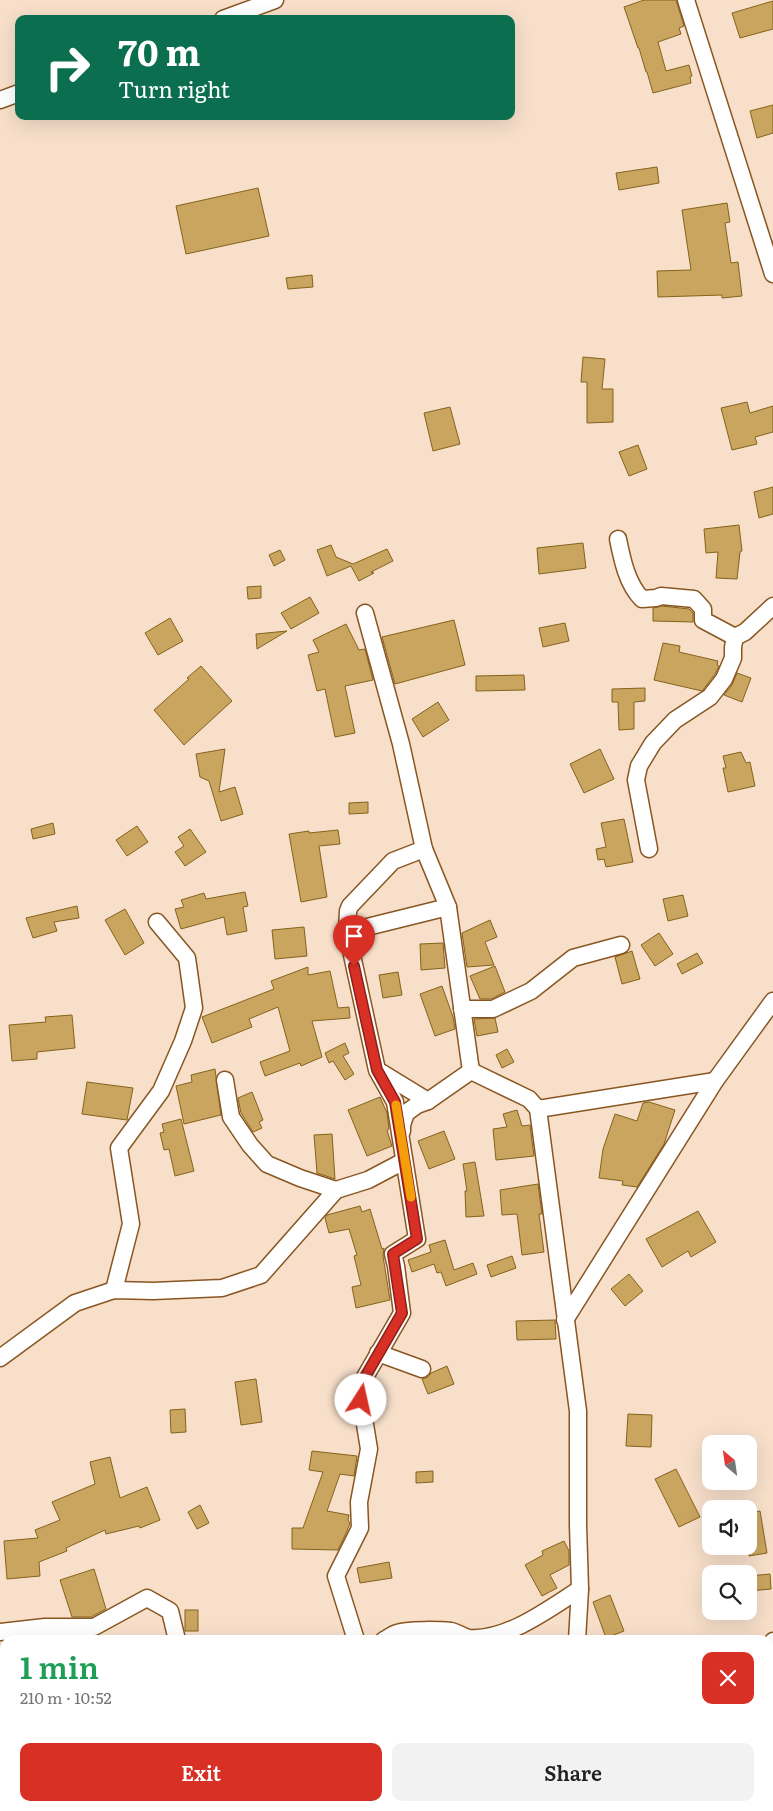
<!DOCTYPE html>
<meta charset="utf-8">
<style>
:root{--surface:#fff;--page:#f2f2f2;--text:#202124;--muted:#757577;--accent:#d93025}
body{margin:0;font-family:Literata,serif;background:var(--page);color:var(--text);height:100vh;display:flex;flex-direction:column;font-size:19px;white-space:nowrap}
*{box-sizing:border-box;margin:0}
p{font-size:16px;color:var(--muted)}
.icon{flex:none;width:28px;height:28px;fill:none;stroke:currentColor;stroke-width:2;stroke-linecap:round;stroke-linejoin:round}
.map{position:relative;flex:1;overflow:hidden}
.side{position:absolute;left:0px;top:1635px;width:774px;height:176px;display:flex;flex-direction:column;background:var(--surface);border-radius:15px 15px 0 0;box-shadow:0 5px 20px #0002}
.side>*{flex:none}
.hud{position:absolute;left:15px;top:15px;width:500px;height:105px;border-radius:10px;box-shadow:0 5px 20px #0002;background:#0b6e4f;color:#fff;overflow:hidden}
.needle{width:32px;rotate:331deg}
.buttons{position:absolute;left:702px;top:1435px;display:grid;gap:10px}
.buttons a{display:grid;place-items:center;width:55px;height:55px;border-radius:10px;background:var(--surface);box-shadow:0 5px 20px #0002;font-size:25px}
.pin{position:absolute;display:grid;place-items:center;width:42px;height:42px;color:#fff;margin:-51px -21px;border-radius:50% 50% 50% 0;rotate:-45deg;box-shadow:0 0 5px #0007}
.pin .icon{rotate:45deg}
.me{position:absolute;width:55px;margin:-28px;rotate:10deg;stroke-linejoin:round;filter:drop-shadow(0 0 4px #0008)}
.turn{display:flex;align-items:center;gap:18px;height:105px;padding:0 20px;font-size:22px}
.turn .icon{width:65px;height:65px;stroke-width:2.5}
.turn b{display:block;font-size:35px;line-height:42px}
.round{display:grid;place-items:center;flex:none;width:52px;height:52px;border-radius:10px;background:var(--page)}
.overview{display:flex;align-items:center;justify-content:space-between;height:85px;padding:0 20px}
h1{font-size:30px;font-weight:600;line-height:38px;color:#1e9e55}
.button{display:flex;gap:10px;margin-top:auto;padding:10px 20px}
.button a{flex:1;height:58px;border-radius:10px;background:var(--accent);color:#fff;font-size:20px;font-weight:600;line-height:58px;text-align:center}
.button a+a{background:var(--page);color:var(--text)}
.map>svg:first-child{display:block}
.building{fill:#c9a55f;stroke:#84631c}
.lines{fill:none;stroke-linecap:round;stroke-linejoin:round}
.minor-casing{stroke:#895621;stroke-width:19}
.minor{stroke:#fff;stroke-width:16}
.route-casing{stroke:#8d1f18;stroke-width:12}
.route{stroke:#d93025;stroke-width:9}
.slow{stroke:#f59e0b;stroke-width:9}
</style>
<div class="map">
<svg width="773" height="1811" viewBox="0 0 773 1811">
<rect width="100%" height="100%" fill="#f7dfca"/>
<g class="building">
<path d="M644,0H676L684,26L679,28L681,34L658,42L666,71L689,65L692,76L690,77L691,83L653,93L647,72H646L639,48H638L624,7Z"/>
<path d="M773,1V29L740,38L732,13Z"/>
<path d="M773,105V133L757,138L750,111Z"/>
<path d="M657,167L659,183L619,190L616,173Z"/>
<path d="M258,188L269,236L186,254L176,206Z"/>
<path d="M727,203L730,222L725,223L731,263L738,262L742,296L722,298V295L658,297L657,271L691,270L682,210Z"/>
<path d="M312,275L313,287L288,289L286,278Z"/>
<path d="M583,357L605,359L602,389H613V422L587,423V382H581Z"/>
<path d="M747,402L750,413L773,406V432L755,437L757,444L732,450L721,408Z"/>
<path d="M450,407L460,444L433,451L424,413Z"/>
<path d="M638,445L647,469L629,476L619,452Z"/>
<path d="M773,487V514L759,518L754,492Z"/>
<path d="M739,525L742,551L740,552L737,579L716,578L718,552L706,553L704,529Z"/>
<path d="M583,543L586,568L539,574L537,548Z"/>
<path d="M331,545L336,557L353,564L387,549L393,561L371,572L374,573L359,581L351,566L327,576L317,550Z"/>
<path d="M280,550L285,560L274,566L269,555Z"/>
<path d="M261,586V598L248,599L247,587Z"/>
<path d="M310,597L319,613L291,629L281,613Z"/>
<path d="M662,606L689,609L693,613V622L653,621V608Z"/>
<path d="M170,618L183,641L158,655L145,633Z"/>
<path d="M454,620L465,665L395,684L382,637Z"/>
<path d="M565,623L569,641L543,647L539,628Z"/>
<path d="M346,624L359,650L365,649L373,680L345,686L355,733L335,737L325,689L317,691L308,655L319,652L313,640Z"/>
<path d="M287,631L257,649L256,634Z"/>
<path d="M663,643L680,646L679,652L718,661L717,665L719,666L715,674L703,690L702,691L654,680Z"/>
<path d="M201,666L232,701L184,745L154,710L189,679L187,678Z"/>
<path d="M737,673L751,678L742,702L724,695L732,685Z"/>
<path d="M524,675L525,690L476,691V676Z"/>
<path d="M645,688V701L634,702V729L619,730L618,702H612V689Z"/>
<path d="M438,702L449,720L423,737L412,719Z"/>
<path d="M225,749L219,792L235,787L243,814L221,821L209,781L200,777L196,754Z"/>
<path d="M600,749L614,779L584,793L570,764Z"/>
<path d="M741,752L746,763L750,762L755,786L728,792L723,768H726L723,756Z"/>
<path d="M368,802V813L349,814V803Z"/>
<path d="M624,819L633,862L606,867L604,859L598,860L596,849L606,847L601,823Z"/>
<path d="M53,823L55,834L33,839L31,829Z"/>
<path d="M137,826L148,842L127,856L116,840Z"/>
<path d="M190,829L206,852L185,866L175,852L184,846L178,837Z"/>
<path d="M338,830L340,844L319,846L327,897L301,902L289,834L309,831V833Z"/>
<path d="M245,892L248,906L243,907L247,931L227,935L224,917L181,929L175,909L184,907L181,900L204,893L206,899Z"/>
<path d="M683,895L688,916L668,921L663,899Z"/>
<path d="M77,906L79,918L54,922L57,931L33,938L26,918Z"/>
<path d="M125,909L144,943L125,955L105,920Z"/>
<path d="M490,920L497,937L485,942L494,965L467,967L462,933Z"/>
<path d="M304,927L307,956L275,959L272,930Z"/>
<path d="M659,933L673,954L655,966L641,945Z"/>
<path d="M443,943L445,968L421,970L420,944Z"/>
<path d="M632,951L640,979L622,984L615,957Z"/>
<path d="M697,953L703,963L682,974L677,964Z"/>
<path d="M495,966L505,992L491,999H480L470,976Z"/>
<path d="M308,967V975L330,971L338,1008L349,1007L350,1018L312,1021L322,1057L301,1066L300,1063L265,1076L260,1062L290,1051L278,1007L249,1019L252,1027L212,1043L202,1017L274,989L271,981Z"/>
<path d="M398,972L402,995L383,998L379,975Z"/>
<path d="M442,986L453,1017L455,1029L435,1036L420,994Z"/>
<path d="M72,1015L75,1048L37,1052V1059L12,1061L9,1025L46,1022L45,1017Z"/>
<path d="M495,1018L498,1032L477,1036L474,1019Z"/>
<path d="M345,1043L349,1053L343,1056L354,1074L345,1080L333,1061L329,1063L325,1053Z"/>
<path d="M507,1049L514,1062L502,1068L496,1055Z"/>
<path d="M215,1069L221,1115L184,1124L176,1086L192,1082L191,1075Z"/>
<path d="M87,1082L133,1088L127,1120L82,1114Z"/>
<path d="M252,1092L263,1120L259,1122L262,1128L253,1132L241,1113L238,1098Z"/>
<path d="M380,1097L387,1113L389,1129L387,1130L392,1146L367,1156L348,1110Z"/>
<path d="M649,1102L675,1110L664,1144L637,1187L622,1185L623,1181L599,1178L603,1149L615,1114L637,1121L643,1103Z"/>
<path d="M517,1110L522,1126L530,1125L534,1156L496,1160L493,1129L507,1127L503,1114Z"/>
<path d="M181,1119L194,1171L175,1176L169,1149L164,1150L160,1133L164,1132L162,1124Z"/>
<path d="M444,1131L455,1159L429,1169L418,1141Z"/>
<path d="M332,1134L335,1179L317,1173L314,1135Z"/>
<path d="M475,1162L484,1216L466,1217L465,1191H467L463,1164Z"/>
<path d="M538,1184L542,1214H539L544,1252L522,1255L517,1214L502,1215L500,1190Z"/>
<path d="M360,1206L362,1212L370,1209L382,1249L384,1248L383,1256L390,1300L356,1308L352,1287L361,1285L354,1256L357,1255L349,1229L329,1233L325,1218L327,1215Z"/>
<path d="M698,1211L716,1242L691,1257L688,1251L662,1267L646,1239Z"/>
<path d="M445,1240L454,1270L473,1263L477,1274L446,1286L441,1272L437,1273L434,1264L412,1272L408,1260L431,1252L429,1245Z"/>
<path d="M512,1256L516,1268L491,1277L487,1265Z"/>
<path d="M629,1274L643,1291L625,1306L611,1289Z"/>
<path d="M555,1320L556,1339L517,1340L516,1321Z"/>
<path d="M447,1366L454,1384L428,1394L422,1379L428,1377L431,1373Z"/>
<path d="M256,1379L262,1422L241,1425L235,1382Z"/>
<path d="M185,1409L186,1432L171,1433L170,1410Z"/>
<path d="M628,1414L652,1415L651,1447L626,1446Z"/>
<path d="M312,1451L357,1456L354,1476L340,1474L327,1511L349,1515L348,1520L350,1523L347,1531L338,1550L292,1549V1528H303L323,1472L309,1470Z"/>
<path d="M110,1457L120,1498L147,1487L160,1520L140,1528L139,1526L106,1534L105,1530L66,1548L67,1551L39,1562L40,1576L7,1579L4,1541L38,1538L35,1530L60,1520L52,1502L95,1484L90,1462Z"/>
<path d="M676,1469L700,1517L679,1527L655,1479Z"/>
<path d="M433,1471V1482L416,1483V1472Z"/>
<path d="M200,1505L209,1523L197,1529L188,1512Z"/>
<path d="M760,1511L767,1553L749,1556V1513Z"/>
<path d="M564,1541L569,1551V1565L550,1575L557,1588L542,1596L525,1565L543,1555L542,1551Z"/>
<path d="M389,1562L392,1578L360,1583L357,1568Z"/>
<path d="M94,1569L106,1609L91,1617H72L60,1580Z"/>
<path d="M770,1574L771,1589L749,1591V1576Z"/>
<path d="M610,1595L624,1631L606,1638L593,1602Z"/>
<rect x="185" y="1610" width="13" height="21"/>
</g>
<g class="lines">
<defs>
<g id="minor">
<path d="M686,0L773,274"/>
<path d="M223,19L275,0"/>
<path d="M0,100L19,93"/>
<path d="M618,539C622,559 627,584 642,599L656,598L661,596L694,599L703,609V620L735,637"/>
<path d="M365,613L401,744L424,849L448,907L471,1071"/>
<path d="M649,849L636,780L639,766L653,743L675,720L710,697L724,679L733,658V647L735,637L745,632L773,606"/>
<path d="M347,932L448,907"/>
<path d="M462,1009H493L531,991L573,958L621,945"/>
<path d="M379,1071L428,1101"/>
<path d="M471,1071L529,1099L538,1109L578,1411V1525L580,1589L577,1640"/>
<path d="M225,1080L231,1117L250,1145L267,1164L300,1178L336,1190L368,1180L404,1161"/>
<path d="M538,1109L715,1081"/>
<path d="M402,1131V1125L406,1113L417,1105L428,1101L471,1071"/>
<path d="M114,1290L131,1224L119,1148L161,1091L183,1041L194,1008L187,958L157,922"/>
<path d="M565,1320L715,1081L773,1001"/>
<path d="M378,1353L422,1369"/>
<path d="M0,1358L75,1303L114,1290L153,1291L222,1288L261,1275L336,1190"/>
<path d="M0,1632L45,1627H94L147,1598L170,1611L177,1640"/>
<path d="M356,1640L336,1576L360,1528L359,1502L369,1449L361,1400L365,1377L402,1313L396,1266L393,1254L417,1239L395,1102L377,1070L347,932L348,911L350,906L393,861L424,849"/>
<path d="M384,1640C388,1638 393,1634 397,1633C407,1629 441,1630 451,1631C457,1632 463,1637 469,1638C507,1641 550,1608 580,1589"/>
<path d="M769,1651L773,1641"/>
<path d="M0,1759L5,1761"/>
<path d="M193,1806L195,1811"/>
<path d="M593,1806L594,1811"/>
<path d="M317,1811L320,1806"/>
<path d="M721,1811L722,1806"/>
</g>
</defs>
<use href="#minor" class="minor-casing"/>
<use href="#minor" class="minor"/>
</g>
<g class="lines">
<defs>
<path id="route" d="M354,966L377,1070L395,1102L417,1239L393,1254L402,1313L365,1377L361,1400"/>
</defs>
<use href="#route" class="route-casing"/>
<use href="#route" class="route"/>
<path class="slow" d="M396,1105L411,1197"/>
</g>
</svg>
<div class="buttons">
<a><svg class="needle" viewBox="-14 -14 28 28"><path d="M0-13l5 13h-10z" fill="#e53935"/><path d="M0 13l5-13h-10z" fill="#757577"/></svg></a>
<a><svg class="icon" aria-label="sound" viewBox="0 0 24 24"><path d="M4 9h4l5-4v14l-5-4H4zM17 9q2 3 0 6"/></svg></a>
<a><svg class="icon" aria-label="search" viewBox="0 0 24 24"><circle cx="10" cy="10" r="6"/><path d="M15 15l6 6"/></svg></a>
</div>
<div class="pin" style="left:354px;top:966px;background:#d93025"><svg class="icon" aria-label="arrive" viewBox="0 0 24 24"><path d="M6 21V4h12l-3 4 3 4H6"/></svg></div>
<svg class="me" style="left:361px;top:1400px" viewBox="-20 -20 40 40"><circle r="19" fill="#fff"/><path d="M0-13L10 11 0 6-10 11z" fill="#d93025"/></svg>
<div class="hud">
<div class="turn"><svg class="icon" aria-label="right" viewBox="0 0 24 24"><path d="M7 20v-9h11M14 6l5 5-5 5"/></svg><div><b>70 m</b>Turn right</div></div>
</div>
<section class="side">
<div class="overview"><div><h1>1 min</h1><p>210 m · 10:52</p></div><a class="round" style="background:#d93025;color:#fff"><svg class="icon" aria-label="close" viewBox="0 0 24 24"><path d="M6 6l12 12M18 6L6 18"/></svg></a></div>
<div class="button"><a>Exit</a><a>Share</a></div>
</section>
</div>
